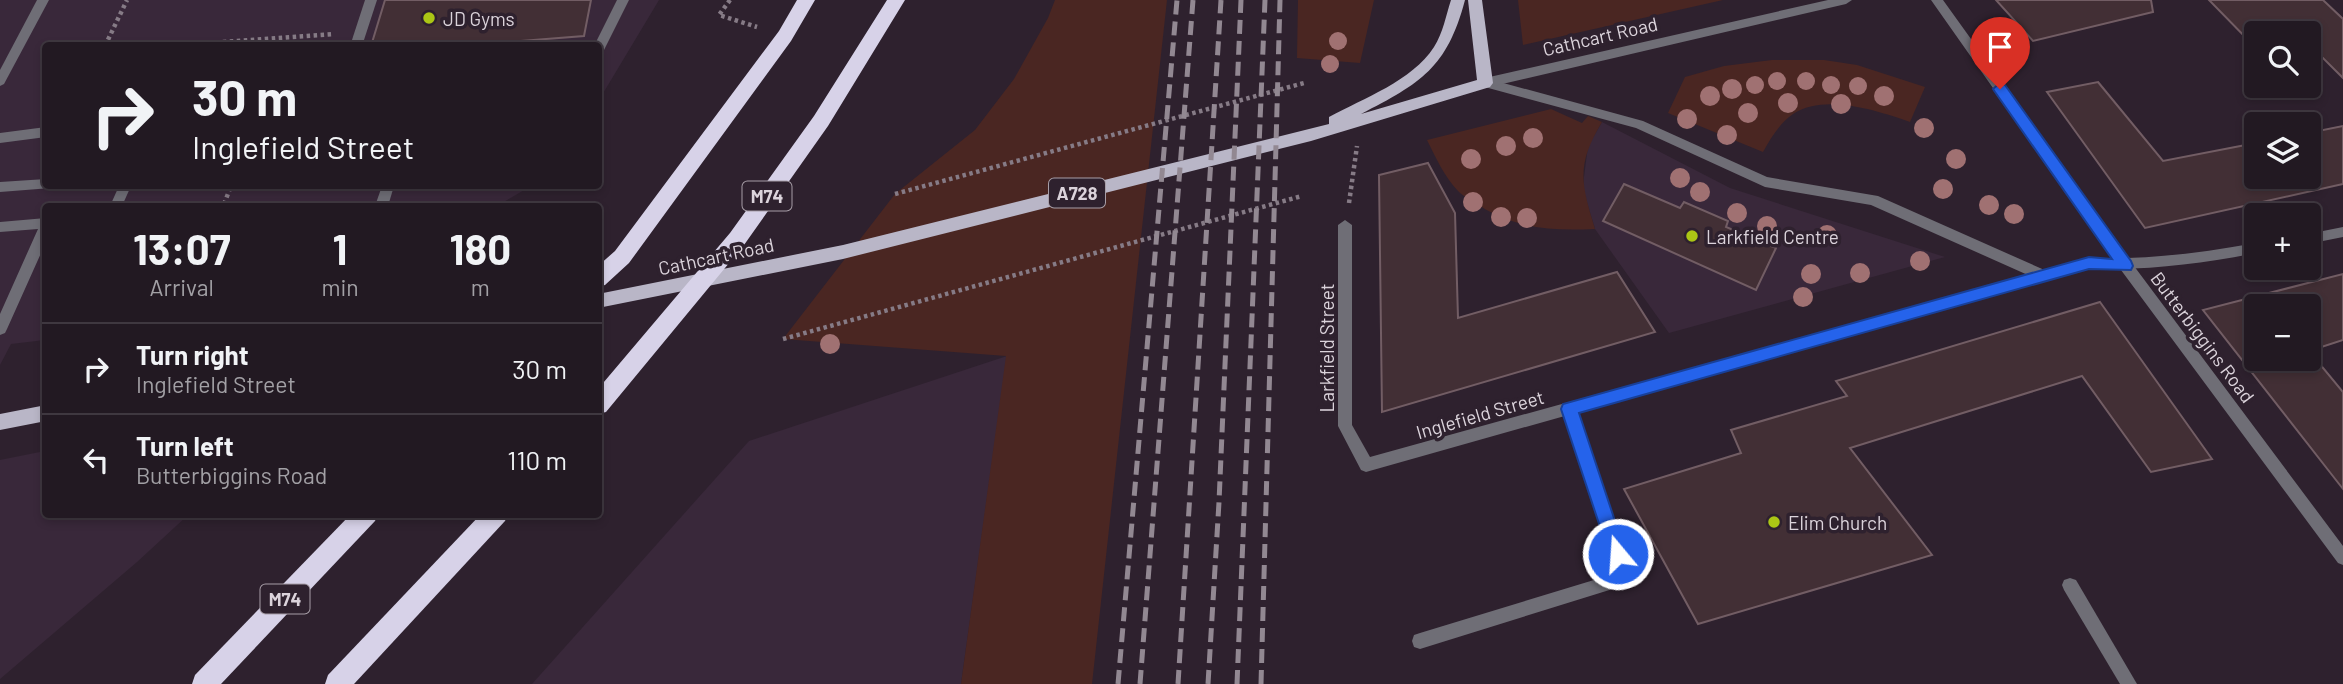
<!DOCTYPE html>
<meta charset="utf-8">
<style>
:root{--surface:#221922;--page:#2e262f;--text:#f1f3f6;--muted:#a2a0a5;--line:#3f3840}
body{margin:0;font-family:Barlow,sans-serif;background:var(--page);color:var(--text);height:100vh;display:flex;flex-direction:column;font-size:26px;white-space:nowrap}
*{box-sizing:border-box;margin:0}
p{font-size:23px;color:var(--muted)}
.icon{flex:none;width:38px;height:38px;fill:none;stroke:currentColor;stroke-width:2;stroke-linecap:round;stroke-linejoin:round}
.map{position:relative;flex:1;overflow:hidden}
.drawer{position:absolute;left:42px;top:203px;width:560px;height:315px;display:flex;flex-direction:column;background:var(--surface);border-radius:7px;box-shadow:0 4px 10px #0003,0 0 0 2px var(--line)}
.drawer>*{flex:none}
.top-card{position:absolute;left:42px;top:42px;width:560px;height:147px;border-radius:7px;box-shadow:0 4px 10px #0003,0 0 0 2px var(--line);background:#221922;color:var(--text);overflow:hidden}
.controls{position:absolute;left:2244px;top:21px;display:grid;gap:14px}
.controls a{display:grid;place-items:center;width:77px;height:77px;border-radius:7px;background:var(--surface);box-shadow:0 4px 10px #0003,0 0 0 2px var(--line);font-size:35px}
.pin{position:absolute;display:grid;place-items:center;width:60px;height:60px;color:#fff;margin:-72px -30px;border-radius:50% 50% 50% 0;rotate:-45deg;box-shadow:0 0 7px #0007}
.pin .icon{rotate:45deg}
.me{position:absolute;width:77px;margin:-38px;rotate:342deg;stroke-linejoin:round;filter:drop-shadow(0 0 5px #0008)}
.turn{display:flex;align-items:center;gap:24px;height:147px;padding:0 35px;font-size:32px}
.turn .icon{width:91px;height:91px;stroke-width:2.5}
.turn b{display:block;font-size:49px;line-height:60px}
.eta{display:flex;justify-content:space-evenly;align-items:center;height:119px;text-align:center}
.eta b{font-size:42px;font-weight:700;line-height:49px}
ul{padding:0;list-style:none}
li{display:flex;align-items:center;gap:21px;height:91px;padding:0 35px;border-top:2px solid var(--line)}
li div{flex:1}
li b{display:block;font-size:26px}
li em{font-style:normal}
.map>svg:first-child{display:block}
.built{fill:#39283a}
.green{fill:#4a2622}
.building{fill:#422f35;stroke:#725d64;stroke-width:2;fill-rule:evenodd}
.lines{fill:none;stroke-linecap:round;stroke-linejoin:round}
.path{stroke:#867b86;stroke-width:4.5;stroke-dasharray:3.5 3.5;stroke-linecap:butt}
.service{fill:#6f6e76;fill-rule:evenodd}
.pedestrian{fill:#6f6e76;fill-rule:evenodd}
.minor{fill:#6f6e76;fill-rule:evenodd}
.tertiary{fill:#6f6e76;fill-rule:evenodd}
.primary{fill:#b9b6c7;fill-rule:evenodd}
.motorway{fill:#d7d2e8;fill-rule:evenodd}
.rail{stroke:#928892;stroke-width:5;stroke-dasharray:14 7;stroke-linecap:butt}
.tree{fill:#a07172}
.route{fill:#2563eb;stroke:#184099;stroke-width:2}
.poi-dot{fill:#abc615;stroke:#2e212e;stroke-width:2.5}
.labels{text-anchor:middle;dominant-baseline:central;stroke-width:7;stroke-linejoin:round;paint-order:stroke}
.shield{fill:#2e212e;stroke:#a79ea7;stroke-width:2}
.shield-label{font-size:18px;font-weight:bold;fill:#dbd3db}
.poi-label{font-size:19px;fill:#dbd3db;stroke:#2e212e;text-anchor:start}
.street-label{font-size:19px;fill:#dbd3db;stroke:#2e212e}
</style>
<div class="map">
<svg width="2343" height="684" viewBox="0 0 2343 684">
<rect width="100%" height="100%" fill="#2e212e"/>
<g class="built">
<path d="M0,0H659L599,100L598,46H46V186H531L497,206H46L45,340L11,344L0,365Z"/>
<path d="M1602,122L1730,188L1945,257L1669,333L1595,229L1584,193V177L1588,146Z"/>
<path d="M1007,356L961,684H532L749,441Z"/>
<path d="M45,451L46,514L188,515L137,562L0,679V460Z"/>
</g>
<g class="green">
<path d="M1055,0H1167L1092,684H961L1006,356L783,339L895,194L975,130L1014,79L1048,18Z"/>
<path d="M1298,0H1374L1360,63L1297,58Z"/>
<path d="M1518,0H1723L1523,45Z"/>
<path d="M1772,60H1824L1857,65L1925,87L1910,122C1878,111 1825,93 1793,114C1779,124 1771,138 1763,152L1668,113L1685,77L1724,66Z"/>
<path d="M1551,109L1582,123L1588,116L1602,122C1576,165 1581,183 1595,229C1553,231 1517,229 1480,206C1473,201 1464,197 1458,191C1444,176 1436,158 1427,140Z"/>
</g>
<g class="building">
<path d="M385,0H591L584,36L459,46H371Z"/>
<path d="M1996,0H2151L2153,12L2033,41Z"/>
<path d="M2209,0H2323L2343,19V78L2323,58L2308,61V33H2256V48Z"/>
<path d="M2098,82L2163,161L2256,143V177H2308V133L2343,126V184L2145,228L2047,92Z"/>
<path d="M1428,163L1455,213L1458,318L1617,272L1655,332L1382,412L1379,175Z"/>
<path d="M1624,184L1680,208L1684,202L1728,221L1726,227L1776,248L1756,290L1603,221Z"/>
<path d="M2343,274V340L2309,351L2343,392V489L2203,310ZM2256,306H2308V359H2256Z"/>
<path d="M2100,302L2212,459L2151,472L2082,376L1850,448L1932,555L1698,624L1624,489L1741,453L1731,430L1847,396L1836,381Z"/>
</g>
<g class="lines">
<g class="path">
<path d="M730,0L719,15L757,27"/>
<path d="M105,46L127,0"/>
<path d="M167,46L333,34"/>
<path d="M895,194L1304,83"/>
<path d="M1349,203L1357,146"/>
<path d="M224,204L231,186"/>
<path d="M783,339L1302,196"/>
</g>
<g class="service">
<path d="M37,0H49L4,84L0,86V70Z"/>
<path d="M365,0H377L362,46H350Z"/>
<path d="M617,0H629L604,50L598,54V46H594Z"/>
<path d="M46,127V137L0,143V133Z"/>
<path d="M46,179V186H52L51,188L0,192V182Z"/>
<path d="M119,186H131L122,206H110Z"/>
<path d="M382,186H394L388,206H375Z"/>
<path d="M46,218V242L7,329L5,333L0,335V314L38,229L0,232V222Z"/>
<path d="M1569,403L1574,405L1576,409L1634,578L1632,583L1420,649L1414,647L1412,641L1414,635L1420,633L1617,573L1562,409L1564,405Z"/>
<path d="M2070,578L2076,580L2137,684H2120L2064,590L2062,585L2064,580Z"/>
</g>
<path class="pedestrian" d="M1485,78L1643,121L1767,177L1878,196L2049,272L2051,276L2049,280H2039L1871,205L1765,187L1636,128L1481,86L1479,83L1481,80Z"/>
<g class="minor">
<path d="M1345,220L1352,225V425L1370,457L2089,258C2146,260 2200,253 2256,243V253C2200,264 2146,271 2089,268L1366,472L1361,470L1338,426V225Z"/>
<path d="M2343,227V237L2308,244V234Z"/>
</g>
<g class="tertiary">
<path d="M1828,0H1852L1846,4L1485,88L1479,83L1485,78Z"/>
<path d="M1931,0H1943L2131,262L2343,546V565L2338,563L2121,270Z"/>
</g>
<g class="primary">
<path d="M1451,0H1465C1447,68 1421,83 1361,114L1477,80L1468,0H1482L1493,83L1490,87L1311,141L843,259L598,308V294L843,245L1329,124V117C1364,98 1412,81 1434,47C1443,33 1446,15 1451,0Z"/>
<path d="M46,405V421L0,430V414Z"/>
</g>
<g class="motorway">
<path d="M797,0H815L791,41L629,263L605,285L598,287V266L615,251L779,31Z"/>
<path d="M887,0H905L828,126L744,245L606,412L598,414V389L730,233L814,116Z"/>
<path d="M351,514H378L375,521L221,684H192L195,675Z"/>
<path d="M481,514H508L505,521L354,684H325L328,675Z"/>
</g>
<g class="rail">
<path d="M1118,684L1177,0"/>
<path d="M1140,684L1193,0"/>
<path d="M1178,684L1221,0"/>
<path d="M1208,684L1219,502L1241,0"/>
<path d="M1237,684L1265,0"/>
<path d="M1261,684L1280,0"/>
</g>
</g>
<g class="tree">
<circle cx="1338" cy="41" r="9"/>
<circle cx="1330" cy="64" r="9"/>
<circle cx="1777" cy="81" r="9"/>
<circle cx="1806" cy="81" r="9"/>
<circle cx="1755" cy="85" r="9"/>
<circle cx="1831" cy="85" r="9"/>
<circle cx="1858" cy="86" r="9"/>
<circle cx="1732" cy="89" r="10"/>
<circle cx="1710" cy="96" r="10"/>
<circle cx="1884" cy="96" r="10"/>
<circle cx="1788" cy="103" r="10"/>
<circle cx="1841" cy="104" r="10"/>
<circle cx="1748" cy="113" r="10"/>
<circle cx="1687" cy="119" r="10"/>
<circle cx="1924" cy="128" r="10"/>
<circle cx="1727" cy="135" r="10"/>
<circle cx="1533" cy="138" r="10"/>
<circle cx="1506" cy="146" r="10"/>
<circle cx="1471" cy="159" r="10"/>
<circle cx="1956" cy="159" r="10"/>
<circle cx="1680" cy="178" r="10"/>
<circle cx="1943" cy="189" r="10"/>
<circle cx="1700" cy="192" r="10"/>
<circle cx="1473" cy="202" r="10"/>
<circle cx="1989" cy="205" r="10"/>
<circle cx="1737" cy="213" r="10"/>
<circle cx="2014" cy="214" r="10"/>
<circle cx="1501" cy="217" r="10"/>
<circle cx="1527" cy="218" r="10"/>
<circle cx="1767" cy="226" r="10"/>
<circle cx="1827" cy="235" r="10"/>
<circle cx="1920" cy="261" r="10"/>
<circle cx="1860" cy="273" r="10"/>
<circle cx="1811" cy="274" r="10"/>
<circle cx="1803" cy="297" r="10"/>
<circle cx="830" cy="344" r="10"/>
</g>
<path class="route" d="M2000,83L2005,85L2131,261L2133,266L2131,270L2089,269L1579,413L1626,554L1624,560L1618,562L1611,560L1561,409L1563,404L2089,257L2112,259L1995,92L1993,89Z"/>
<g class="poi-dot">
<circle cx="429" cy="18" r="7"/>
<circle cx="1692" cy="236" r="7"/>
<circle cx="1774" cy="522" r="7"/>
</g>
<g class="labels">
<g class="shield">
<rect x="1049" y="178.5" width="56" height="29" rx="5"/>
<rect x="742.5" y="181.5" width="49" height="29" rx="5"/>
<rect x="260.5" y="584.5" width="49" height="29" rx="5"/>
</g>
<g class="shield-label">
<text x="1077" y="193">A728</text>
<text x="767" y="196">M74</text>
<text x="285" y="599">M74</text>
</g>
<g class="poi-label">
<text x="443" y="18">JD Gyms</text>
<text x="1706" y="236">Larkfield Centre</text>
<text x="1788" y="522">Elim Church</text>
</g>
<g class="street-label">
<text transform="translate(1600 36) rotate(-13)">Cathcart Road</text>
<text transform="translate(716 256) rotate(-12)">Cathcart Road</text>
<text transform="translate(2203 337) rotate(53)">Butterbiggins Road</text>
<text transform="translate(1326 348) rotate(-90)">Larkfield Street</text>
<text transform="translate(1480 414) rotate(-16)">Inglefield Street</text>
</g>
</g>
</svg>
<div class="controls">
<a><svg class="icon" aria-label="search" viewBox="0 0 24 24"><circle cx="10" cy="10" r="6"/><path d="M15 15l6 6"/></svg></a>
<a><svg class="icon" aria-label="layers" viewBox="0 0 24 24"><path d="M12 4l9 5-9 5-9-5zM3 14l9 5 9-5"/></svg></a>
<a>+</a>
<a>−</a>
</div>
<div class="pin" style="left:2000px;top:89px;background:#d93025"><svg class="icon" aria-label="arrive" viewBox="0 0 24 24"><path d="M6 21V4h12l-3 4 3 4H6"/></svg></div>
<svg class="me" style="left:1618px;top:554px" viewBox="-20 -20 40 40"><circle r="17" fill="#2563eb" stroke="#fff" stroke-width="3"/><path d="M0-11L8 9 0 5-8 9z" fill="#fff"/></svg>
<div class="top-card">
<div class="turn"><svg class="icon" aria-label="right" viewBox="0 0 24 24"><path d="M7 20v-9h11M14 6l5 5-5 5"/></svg><div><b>30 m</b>Inglefield Street</div></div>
</div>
<section class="drawer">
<div class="eta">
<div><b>13:07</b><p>Arrival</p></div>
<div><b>1</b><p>min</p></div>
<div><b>180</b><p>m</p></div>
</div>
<ul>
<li><svg class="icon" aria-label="right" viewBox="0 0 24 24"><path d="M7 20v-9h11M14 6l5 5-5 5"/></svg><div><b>Turn right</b><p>Inglefield Street</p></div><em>30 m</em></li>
<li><svg class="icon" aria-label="left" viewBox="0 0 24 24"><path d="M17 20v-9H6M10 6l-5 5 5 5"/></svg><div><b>Turn left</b><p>Butterbiggins Road</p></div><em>110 m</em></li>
</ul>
</section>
</div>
